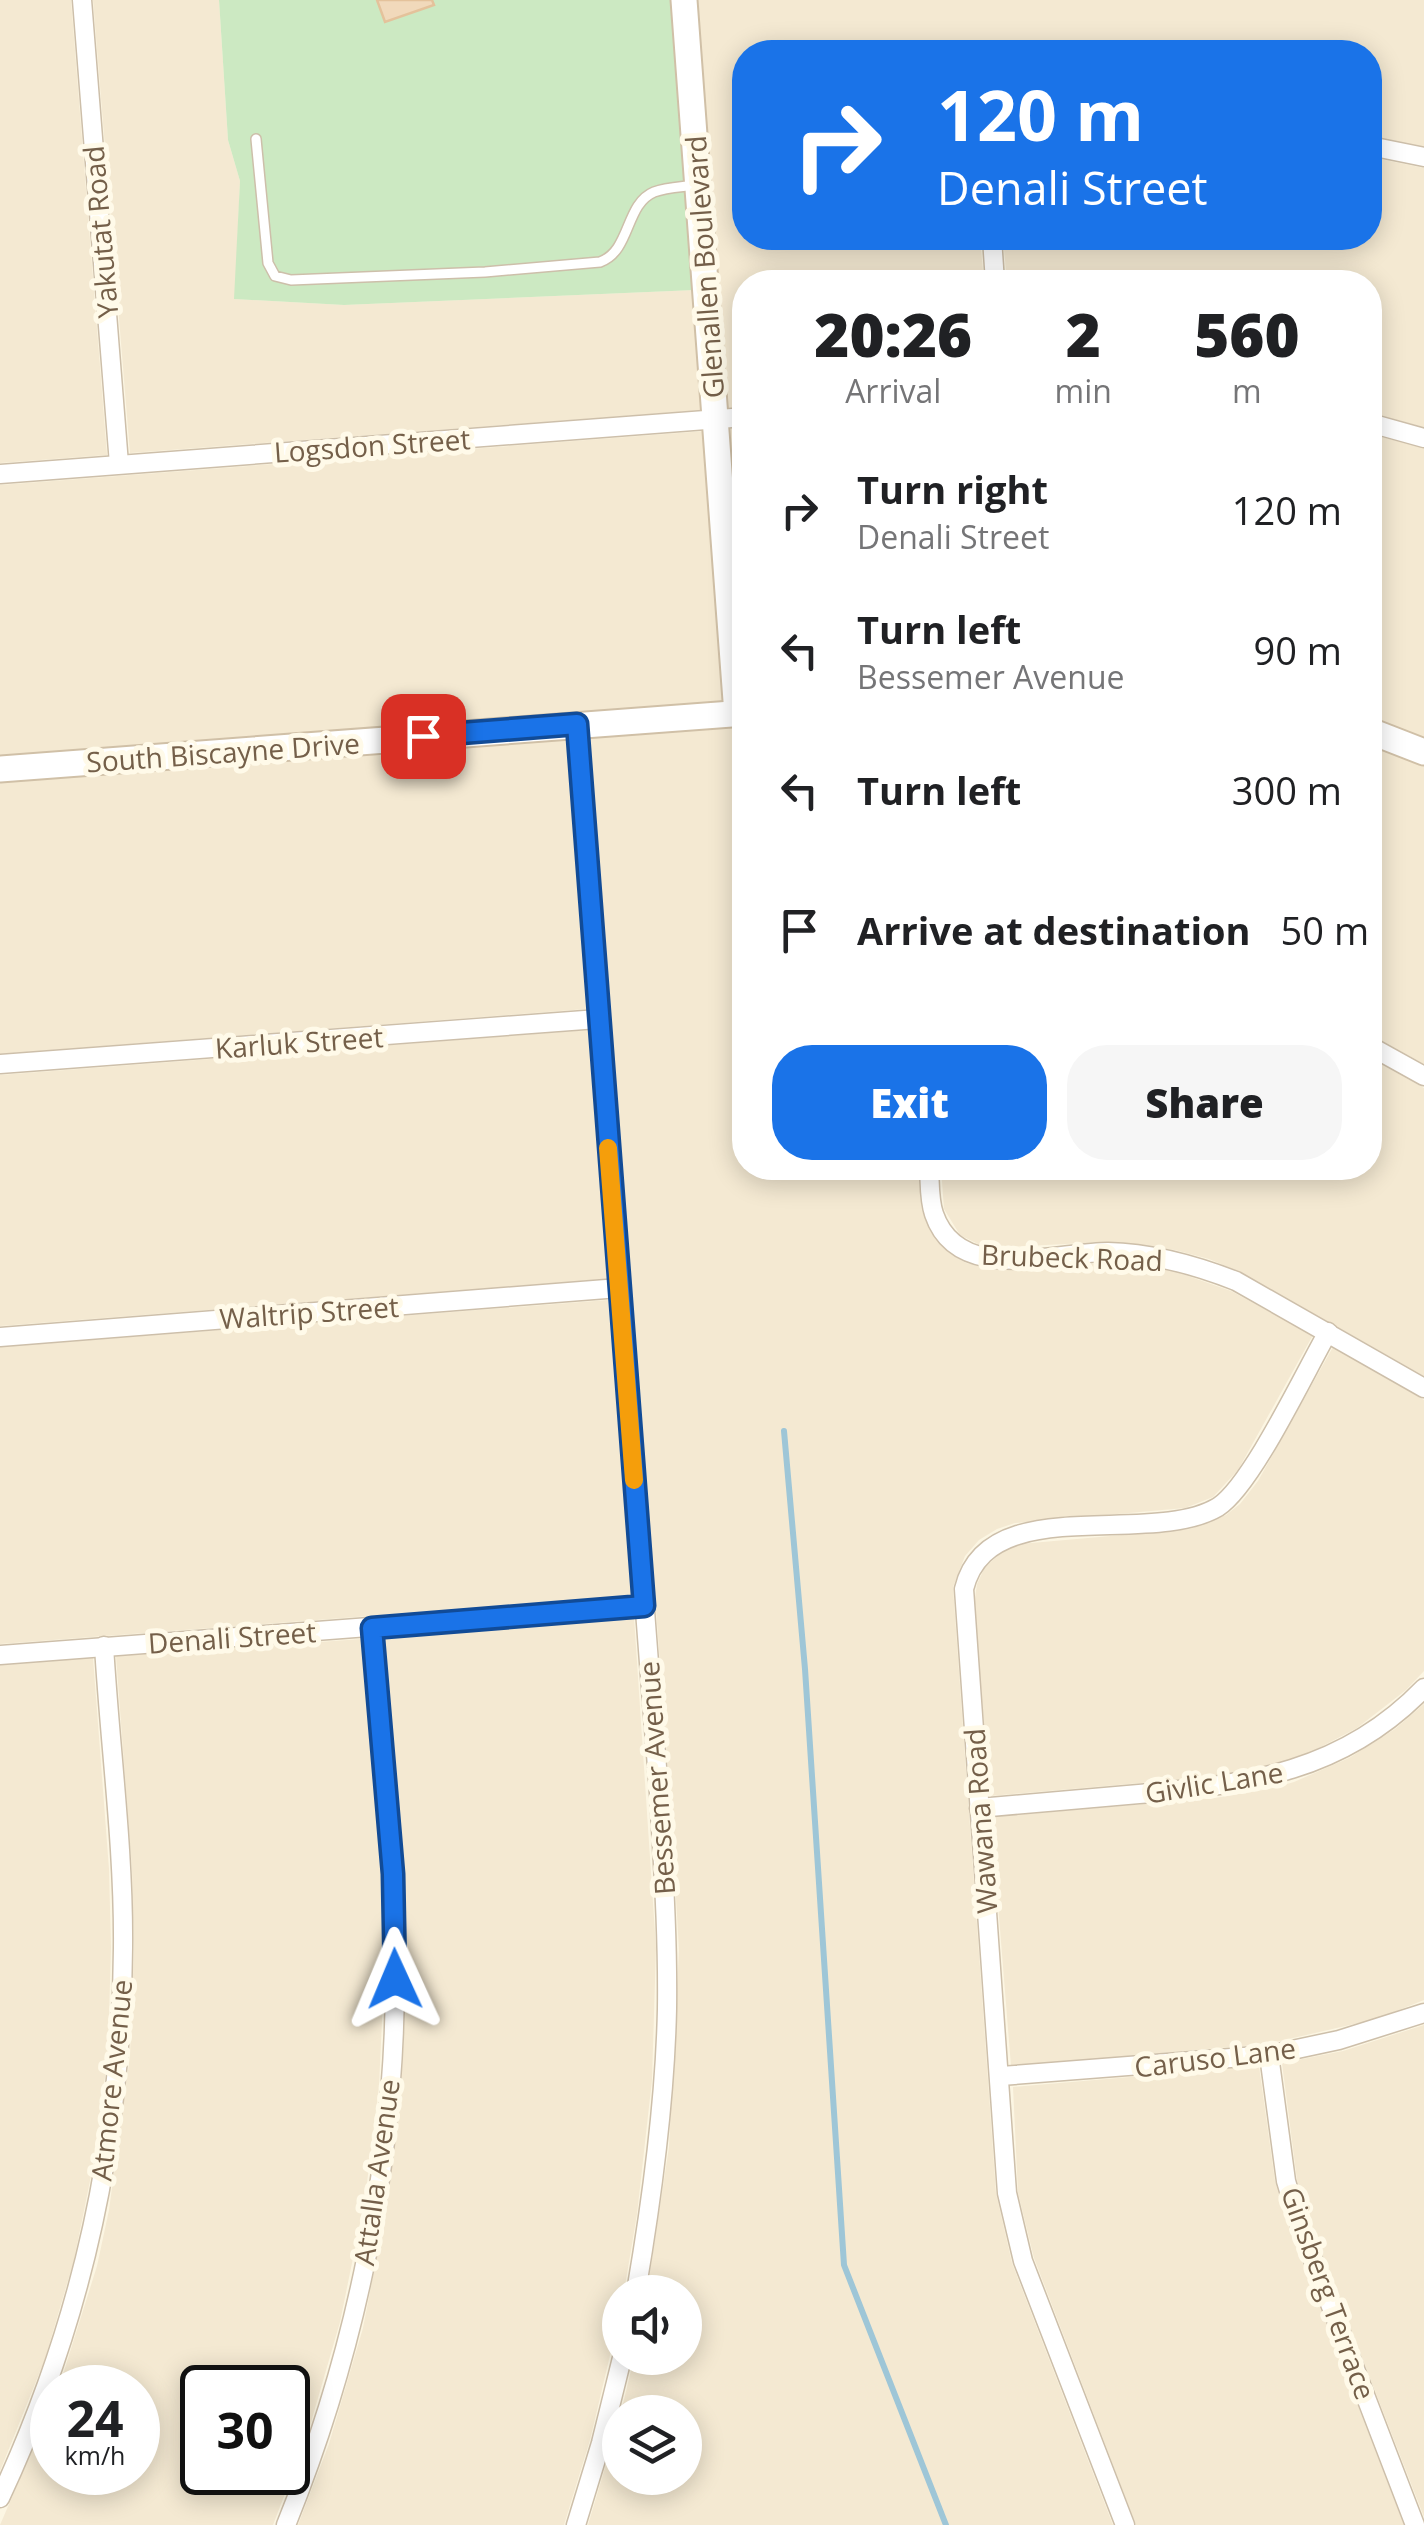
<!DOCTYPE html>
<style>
:root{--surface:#fff;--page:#f6f6f6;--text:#202124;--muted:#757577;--accent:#1a73e8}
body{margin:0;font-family:"Open Sans",sans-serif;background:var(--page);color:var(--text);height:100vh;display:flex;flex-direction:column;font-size:38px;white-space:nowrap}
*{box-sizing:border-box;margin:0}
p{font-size:32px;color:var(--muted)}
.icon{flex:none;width:55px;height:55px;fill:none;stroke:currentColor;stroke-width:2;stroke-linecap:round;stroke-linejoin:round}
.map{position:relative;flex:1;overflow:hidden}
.sheet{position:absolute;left:732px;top:270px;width:650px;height:910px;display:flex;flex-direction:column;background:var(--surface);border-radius:40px;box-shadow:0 5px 25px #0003}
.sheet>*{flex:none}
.hud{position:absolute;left:732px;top:40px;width:650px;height:210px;border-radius:40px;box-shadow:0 5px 25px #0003;background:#1a73e8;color:#fff;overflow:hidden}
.controls{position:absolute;left:602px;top:2275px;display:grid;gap:20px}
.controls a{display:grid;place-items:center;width:100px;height:100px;border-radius:50%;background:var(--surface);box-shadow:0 5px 25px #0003;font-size:50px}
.speed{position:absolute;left:30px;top:2365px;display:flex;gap:20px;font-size:50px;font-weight:700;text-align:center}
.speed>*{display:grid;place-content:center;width:130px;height:130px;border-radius:50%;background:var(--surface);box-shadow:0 5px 25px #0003;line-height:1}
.speed small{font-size:25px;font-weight:400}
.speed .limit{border:5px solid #111;border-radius:15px;background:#fff;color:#111}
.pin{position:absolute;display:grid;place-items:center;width:85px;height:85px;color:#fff;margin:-42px;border-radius:20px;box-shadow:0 5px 15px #0006}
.me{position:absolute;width:110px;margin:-55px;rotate:359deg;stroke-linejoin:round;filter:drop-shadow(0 0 8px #0008)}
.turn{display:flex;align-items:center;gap:35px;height:210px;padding:0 40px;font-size:45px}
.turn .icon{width:130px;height:130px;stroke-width:2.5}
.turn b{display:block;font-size:70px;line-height:85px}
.eta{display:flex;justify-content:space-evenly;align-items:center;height:170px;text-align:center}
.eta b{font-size:60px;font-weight:800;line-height:70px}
.button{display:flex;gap:20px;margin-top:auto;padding:20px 40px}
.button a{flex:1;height:115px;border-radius:40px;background:var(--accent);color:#fff;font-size:40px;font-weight:800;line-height:115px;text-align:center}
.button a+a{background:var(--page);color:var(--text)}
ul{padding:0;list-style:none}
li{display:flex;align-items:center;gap:30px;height:140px;padding:0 40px}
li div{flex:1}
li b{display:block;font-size:38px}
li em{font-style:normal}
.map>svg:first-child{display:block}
.residential{fill:#f4e9d2;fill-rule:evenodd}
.green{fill:#cce9c2}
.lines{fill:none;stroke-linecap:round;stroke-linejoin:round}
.stream{stroke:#9ec6d7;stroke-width:6}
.building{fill:#f1d9bb;stroke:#e4c29b;stroke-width:2.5}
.lane-casing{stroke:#cdbfaa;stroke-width:12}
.street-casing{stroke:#cdbfaa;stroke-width:21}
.secondary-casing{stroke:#d0c0a7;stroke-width:29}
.lane{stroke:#fff;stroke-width:9}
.street{stroke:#fff;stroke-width:18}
.secondary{stroke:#fff;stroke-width:25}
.route-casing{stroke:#114b97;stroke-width:25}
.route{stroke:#1a73e8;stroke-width:18}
.slow{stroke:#f59e0b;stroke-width:18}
.labels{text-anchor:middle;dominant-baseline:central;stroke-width:10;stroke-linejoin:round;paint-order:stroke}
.street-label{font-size:28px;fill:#745f49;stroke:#fffae9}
</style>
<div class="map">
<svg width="1424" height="2525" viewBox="0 0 1424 2525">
<rect width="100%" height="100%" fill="#fcf6e3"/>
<g class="residential">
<path d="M0,0H71L107,455L0,463Z"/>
<path d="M93,0H219L228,140L240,181L235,299L344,305L695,290L703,410L130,453Z"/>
<path d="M696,0H1424V147L1370,136V52H745V238H980L984,282H745V406L726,408Z"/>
<path d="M1370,157L1424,168V427L1370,413V282H1007L1003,238H1370Z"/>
<path d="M745,427V657L728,429Z"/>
<path d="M705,431L725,704L566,713L0,759V485Z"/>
<path d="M1370,434L1424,448V741L1370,720Z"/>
<path d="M745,724V1168H918L922,1211L932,1234L947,1251L966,1263L1004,1270L1107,1263L1171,1270L1231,1291L1313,1335L1238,1470L1213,1497L1185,1508L1015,1523L997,1529L979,1540L965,1556L953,1587L996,2193L1012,2263L1113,2525H588L620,2417V2478H685V2412H621L634,2358H685V2292H647L669,2147L679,1950L670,1793L589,734Z"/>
<path d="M566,736L586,1009L0,1054V780Z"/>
<path d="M1370,742L1424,763V1064L1370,1034Z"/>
<path d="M588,1030L607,1279L0,1326V1075Z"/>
<path d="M1370,1058L1424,1088V1376L1240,1272L1209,1259L1175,1250L1105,1242L986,1248L960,1235L944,1209L941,1168H1370Z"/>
<path d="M608,1300L632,1596L0,1644V1347Z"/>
<path d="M1333,1347L1424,1400V1671L1406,1690L1357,1728L1311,1752L1263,1768L1210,1777L990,1796L974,1605L977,1584L985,1567L1007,1548L1020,1544L1190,1529L1226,1515L1240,1504L1258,1481Z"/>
<path d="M634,1617L656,1948L652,2080L637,2214L624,2292H620V2313L590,2440L564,2525H298L329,2444L363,2328L387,2204L401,2089L407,1980L404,1875L384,1637Z"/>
<path d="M362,1639L381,1874L384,1978L379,2086L365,2199L340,2322L307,2436L273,2525H0L52,2404V2472H138V2388L59,2387L97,2266L109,2210L130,2056L134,1948L132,1870L116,1656ZM202,2388H288V2472H202Z"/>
<path d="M93,1658L109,1869L111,1947L108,2053L95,2156L74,2260L45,2359L0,2471V1665Z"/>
<path d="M1424,1704V2000L1376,2019L1267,2044L1011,2066L991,1817L1215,1798L1269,1789L1294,1782L1349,1758L1395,1729Z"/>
<path d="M1424,2025V2517L1307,2216L1297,2180L1282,2063L1343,2051Z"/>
<path d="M1259,2066L1275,2181L1286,2220L1404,2525H1136L1034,2258L1018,2193L1013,2087Z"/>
</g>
<path class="green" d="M219,0H673L695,290L344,305L234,299L240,181L228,140Z"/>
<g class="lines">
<path class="stream" d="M784,1431L805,1669L844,2265L946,2525"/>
</g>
<path class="building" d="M377,0H432L434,5L385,22Z"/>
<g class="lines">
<defs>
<path id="lane" d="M256,139L268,263L275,276L291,280L485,272L600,262C631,251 625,204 654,192C667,187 682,187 695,185"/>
<g id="street">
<path d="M82,0L119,464"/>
<path d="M1370,146L1424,157"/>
<path d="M992,238L995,282"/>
<path d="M1370,423L1424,438"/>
<path d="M0,474L745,417"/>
<path d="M577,724L659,1793C663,1865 668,1936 667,2009C665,2104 652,2199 636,2292"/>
<path d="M1370,1046L1424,1076"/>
<path d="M0,1064L598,1019"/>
<path d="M929,1168C930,1182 929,1200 934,1214C958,1285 1054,1252 1108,1252C1153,1253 1195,1265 1236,1281L1424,1388"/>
<path d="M0,1337L619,1288"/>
<path d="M0,1655L644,1606"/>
<path d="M979,1808C1032,1803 1086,1799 1139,1794C1249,1784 1343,1772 1424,1688"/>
<path d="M1269,2055L1286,2181L1297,2218L1415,2525"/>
<path d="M1001,2076L1269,2055L1339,2040L1424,2013"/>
<path d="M0,2498C81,2325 122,2140 123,1948C124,1848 110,1747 104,1646"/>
<path d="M286,2525C356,2352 395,2163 395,1976C395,1860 383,1743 372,1628"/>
<path d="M576,2525L601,2443L622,2358"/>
<path d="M1125,2525L1023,2261L1007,2193L964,1589C988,1490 1149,1548 1218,1507C1252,1485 1305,1372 1328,1332"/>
</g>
<g id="secondary">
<path d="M684,0L737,714"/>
<path d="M1370,731L1424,752"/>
<path d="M0,769L745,713"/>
</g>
</defs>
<use href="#lane" class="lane-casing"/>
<use href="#street" class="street-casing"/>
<use href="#secondary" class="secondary-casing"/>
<use href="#lane" class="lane"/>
<use href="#street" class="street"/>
<use href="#secondary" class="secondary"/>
</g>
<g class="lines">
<defs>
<path id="route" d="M395,1979L393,1874L372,1628L644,1606L577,724L423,736"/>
</defs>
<use href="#route" class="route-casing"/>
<use href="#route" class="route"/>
<path class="slow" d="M608,1148L634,1480"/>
</g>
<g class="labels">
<g class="street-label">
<text transform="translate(100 232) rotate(-95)">Yakutat Road</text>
<text transform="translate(704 267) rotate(-94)">Glenallen Boulevard</text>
<text transform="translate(372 445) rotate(-4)">Logsdon Street</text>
<text transform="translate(223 752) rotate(-4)">South Biscayne Drive</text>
<text transform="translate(299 1042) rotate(-4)">Karluk Street</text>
<text transform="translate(1072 1257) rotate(2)">Brubeck Road</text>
<text transform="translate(309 1312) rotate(-4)">Waltrip Street</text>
<text transform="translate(232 1637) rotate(-4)">Denali Street</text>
<text transform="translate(656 1778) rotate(-94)">Bessemer Avenue</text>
<text transform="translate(1214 1782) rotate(-9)">Givlic Lane</text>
<text transform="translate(980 1821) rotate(-94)">Wawana Road</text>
<text transform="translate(1215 2057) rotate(-7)">Caruso Lane</text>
<text transform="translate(111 2080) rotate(-84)">Atmore Avenue</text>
<text transform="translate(376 2172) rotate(-82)">Attalla Avenue</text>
<text transform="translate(1329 2293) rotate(70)">Ginsberg Terrace</text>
</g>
</g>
</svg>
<div class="controls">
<a><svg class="icon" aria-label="sound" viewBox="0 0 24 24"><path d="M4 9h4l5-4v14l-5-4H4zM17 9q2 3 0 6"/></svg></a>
<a><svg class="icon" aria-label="layers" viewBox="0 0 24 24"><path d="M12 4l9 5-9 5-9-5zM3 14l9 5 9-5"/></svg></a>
</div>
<div class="speed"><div>24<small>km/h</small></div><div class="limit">30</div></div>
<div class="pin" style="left:423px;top:736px;background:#d93025"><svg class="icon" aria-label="arrive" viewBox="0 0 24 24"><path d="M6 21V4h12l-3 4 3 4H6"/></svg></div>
<svg class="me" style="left:395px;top:1979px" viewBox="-20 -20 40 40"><path d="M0-17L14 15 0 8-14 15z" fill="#1a73e8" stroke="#fff" stroke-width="4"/></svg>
<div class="hud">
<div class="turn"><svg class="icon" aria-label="right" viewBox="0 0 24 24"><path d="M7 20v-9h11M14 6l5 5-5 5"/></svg><div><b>120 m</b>Denali Street</div></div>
</div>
<section class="sheet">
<div class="eta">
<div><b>20:26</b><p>Arrival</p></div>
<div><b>2</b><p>min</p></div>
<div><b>560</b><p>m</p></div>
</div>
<ul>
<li><svg class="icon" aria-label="right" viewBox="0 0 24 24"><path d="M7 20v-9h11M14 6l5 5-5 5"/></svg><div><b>Turn right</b><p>Denali Street</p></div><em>120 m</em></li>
<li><svg class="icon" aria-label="left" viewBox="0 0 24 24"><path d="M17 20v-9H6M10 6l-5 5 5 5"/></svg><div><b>Turn left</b><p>Bessemer Avenue</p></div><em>90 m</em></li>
<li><svg class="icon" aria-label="left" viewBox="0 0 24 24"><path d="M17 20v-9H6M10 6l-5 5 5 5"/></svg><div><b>Turn left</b></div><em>300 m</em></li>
<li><svg class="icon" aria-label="arrive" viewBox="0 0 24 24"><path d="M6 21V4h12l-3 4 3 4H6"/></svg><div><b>Arrive at destination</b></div><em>50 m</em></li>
</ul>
<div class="button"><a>Exit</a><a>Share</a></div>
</section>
</div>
